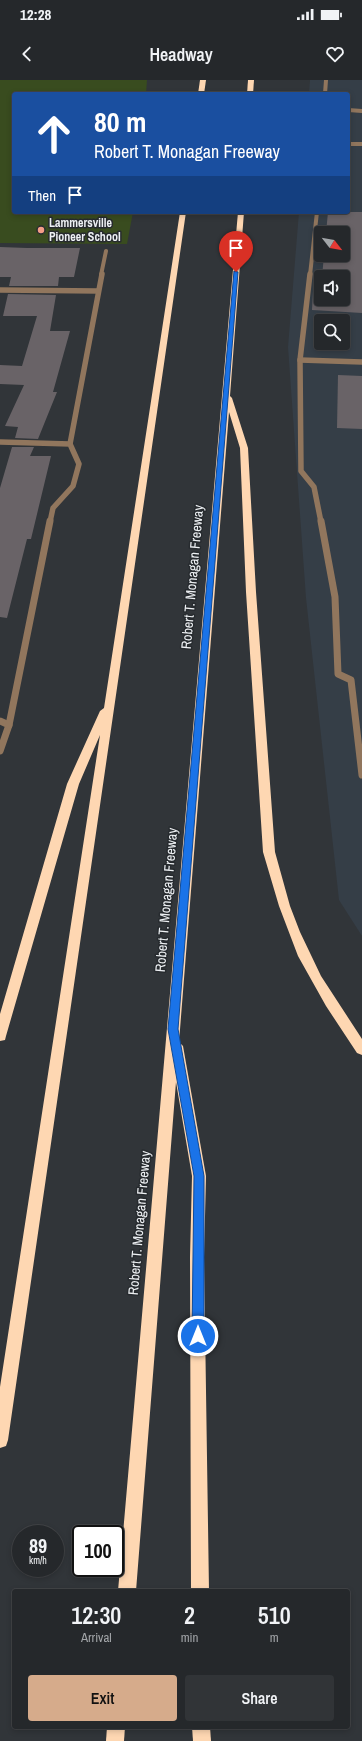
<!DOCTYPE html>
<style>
:root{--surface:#25282b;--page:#313437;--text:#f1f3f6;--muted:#a3a6a9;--line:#424447;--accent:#d6ab8b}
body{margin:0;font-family:"Archivo Narrow",sans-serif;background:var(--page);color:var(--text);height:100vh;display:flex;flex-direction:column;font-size:15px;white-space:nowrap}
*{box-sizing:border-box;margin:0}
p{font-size:13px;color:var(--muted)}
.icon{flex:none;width:22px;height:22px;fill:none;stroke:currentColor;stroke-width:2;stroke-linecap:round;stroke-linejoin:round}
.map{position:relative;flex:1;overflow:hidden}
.sheet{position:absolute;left:12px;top:1509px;width:338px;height:140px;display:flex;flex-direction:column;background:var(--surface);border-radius:4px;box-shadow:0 2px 6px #0003,0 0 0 1px var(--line)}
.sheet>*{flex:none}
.guide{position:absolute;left:12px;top:12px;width:338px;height:122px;border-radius:4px;box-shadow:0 2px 6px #0003,0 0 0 1px var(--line);background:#1a4fa0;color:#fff;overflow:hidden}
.needle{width:26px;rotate:121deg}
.controls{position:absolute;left:314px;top:146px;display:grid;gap:8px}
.controls a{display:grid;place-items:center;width:36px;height:36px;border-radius:4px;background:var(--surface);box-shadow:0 2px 6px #0003,0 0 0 1px var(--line);font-size:20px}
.speed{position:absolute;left:12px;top:1445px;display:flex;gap:8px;font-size:20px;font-weight:700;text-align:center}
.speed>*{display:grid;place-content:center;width:52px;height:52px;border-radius:50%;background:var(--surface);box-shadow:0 2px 6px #0003,0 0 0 1px var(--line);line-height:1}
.speed small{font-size:10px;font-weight:400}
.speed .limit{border:2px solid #111;border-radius:6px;background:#fff;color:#111}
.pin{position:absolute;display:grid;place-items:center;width:34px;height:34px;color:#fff;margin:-41px -17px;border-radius:50% 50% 50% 0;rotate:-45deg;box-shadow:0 0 4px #0007}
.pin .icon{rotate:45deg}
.me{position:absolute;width:44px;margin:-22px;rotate:0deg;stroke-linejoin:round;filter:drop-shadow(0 0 3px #0008)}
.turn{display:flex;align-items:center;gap:14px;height:84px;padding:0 16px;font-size:18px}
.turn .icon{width:52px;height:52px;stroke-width:2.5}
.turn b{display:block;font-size:28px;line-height:34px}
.then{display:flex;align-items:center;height:38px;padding:0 16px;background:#0003;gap:8px;font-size:15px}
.eta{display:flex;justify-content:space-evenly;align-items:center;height:68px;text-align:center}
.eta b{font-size:24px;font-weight:600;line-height:28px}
.button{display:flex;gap:8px;margin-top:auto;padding:8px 16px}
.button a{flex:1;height:46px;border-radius:4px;background:var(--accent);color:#111;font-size:16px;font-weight:600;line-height:46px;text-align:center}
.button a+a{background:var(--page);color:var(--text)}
.status{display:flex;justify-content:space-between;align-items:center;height:28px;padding:0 20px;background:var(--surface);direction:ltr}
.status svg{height:11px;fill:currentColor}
header{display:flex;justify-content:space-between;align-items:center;height:52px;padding:0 16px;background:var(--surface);font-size:18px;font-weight:600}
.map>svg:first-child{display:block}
.built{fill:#353e47;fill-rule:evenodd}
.green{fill:#394c1f}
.building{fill:#696367}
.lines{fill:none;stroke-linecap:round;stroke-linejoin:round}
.lane-far2{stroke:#91765d;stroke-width:4}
.lane-far1{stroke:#91765d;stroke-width:5.5}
.lane{stroke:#91765d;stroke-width:7}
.street{stroke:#91765d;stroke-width:4}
.highway{fill:#fed7b2;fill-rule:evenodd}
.route{fill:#1a73e8;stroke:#114b97}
.poi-dot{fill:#f49e87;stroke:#272b2f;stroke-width:1.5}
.labels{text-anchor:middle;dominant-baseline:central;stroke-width:3;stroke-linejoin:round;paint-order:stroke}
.far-poi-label{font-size:12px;font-weight:bold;fill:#eef1f4;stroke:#272b2f;text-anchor:start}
.street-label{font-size:14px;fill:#eef1f4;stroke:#272b2f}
</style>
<div class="status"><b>12:28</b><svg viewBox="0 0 49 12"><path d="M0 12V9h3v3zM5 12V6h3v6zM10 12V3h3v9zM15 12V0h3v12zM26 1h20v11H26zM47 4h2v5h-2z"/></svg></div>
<header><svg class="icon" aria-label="back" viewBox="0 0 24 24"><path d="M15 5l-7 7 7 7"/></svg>Headway<svg class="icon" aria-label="heart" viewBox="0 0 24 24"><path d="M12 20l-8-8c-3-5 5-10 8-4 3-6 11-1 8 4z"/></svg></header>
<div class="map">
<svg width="362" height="1661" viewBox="0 0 362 1661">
<rect width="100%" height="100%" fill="#313539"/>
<path class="built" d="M310,0H362V856L339,820L306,518L288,267L299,132H348V14H309ZM321,153H343V175H321ZM321,197H343V219H321ZM321,241H343V263H321Z"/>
<path class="green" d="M0,0H147L146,14H14V132H133L127,164L0,163Z"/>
<g class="building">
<path d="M328,132H362V233L312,230L313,211L320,212L321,206V219H343V197H322L324,175H343V153H326Z"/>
<path d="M0,167L27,168H80L74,197H59L58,206H9L11,197H0Z"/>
<path d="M8,214L56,215L50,251H70L53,312H57L38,359L15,358L18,347L5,346L24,305L0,304V285L22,286L37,236H3Z"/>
<path d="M338,295L362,296V349L337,348Z"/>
<path d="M12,367H34L30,376H51L31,459H27L7,538L0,537V408Z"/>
</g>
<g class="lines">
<g class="lane-far2">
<path d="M325,14L326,0"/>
<path d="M348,64H362"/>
<path d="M101,195L106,171"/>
<path d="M310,195L317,132"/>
</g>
<g class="lane-far1">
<path d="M310,194L300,280L301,391L314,407L321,442"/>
<path d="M0,210L98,211"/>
<path d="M300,280L362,282"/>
<path d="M0,362L70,364L79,384L73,406L53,428L50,442"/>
<path d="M70,364L102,194"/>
</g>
<g class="lane">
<path d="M321,441L335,517L338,594L351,600L362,695"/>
<path d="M0,641L9,645L0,671"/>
<path d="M9,645L50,441"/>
</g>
<path class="street" d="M348,30L362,31"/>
<g class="highway">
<path d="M200,0H206L204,14H198Z"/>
<path d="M248,0H254L253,14H247Z"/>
<path d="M180,132H186L8,1360L6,1366L0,1368V1307L100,655L79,704L6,956L5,960L0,961V934L67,704L100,631L104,628Z"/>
<path d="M238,132H244L230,316L232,318L248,368L256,512L275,772L290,826L300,852L321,896L362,959V975L357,973L326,926L298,876L279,826L263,772L246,512L240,368L229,332L179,962L183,966L206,1096L204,1177L209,1511H191L190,1177L192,1096L176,1002L136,1511H118Z"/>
<path d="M107,1647H125L124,1661H106Z"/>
<path d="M192,1647H210L211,1661H193Z"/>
</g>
</g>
<path class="route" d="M234,191L238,192L178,949L204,1096V1256L202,1260L198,1262L194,1260L192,1256L194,1096L168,949Z"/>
<circle class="poi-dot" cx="41" cy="150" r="4"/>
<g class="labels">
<g class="far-poi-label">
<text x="49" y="143">Lammersville<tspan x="49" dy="14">Pioneer School</tspan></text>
</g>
<g class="street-label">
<text transform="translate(192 497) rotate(-85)">Robert T. Monagan Freeway</text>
<text transform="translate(166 820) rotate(-85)">Robert T. Monagan Freeway</text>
<text transform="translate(139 1143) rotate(-85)">Robert T. Monagan Freeway</text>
</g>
</g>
</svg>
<div class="controls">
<a><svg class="needle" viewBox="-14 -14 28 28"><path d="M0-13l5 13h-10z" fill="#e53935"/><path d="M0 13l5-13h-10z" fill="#a3a6a9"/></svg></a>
<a><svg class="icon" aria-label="sound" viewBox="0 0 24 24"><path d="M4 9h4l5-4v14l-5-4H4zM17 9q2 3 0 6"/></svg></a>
<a><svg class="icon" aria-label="search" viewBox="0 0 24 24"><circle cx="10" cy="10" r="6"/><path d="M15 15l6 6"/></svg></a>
</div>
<div class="speed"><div>89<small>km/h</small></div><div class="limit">100</div></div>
<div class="pin" style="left:236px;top:192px;background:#d93025"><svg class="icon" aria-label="arrive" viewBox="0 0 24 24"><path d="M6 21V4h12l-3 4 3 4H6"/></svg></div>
<svg class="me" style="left:198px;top:1256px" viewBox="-20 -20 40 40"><circle r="17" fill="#1a73e8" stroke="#fff" stroke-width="3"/><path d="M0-11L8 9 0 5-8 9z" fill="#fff"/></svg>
<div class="guide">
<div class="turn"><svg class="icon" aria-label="ahead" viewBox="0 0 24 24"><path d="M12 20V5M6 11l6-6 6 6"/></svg><div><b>80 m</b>Robert T. Monagan Freeway</div></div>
<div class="then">Then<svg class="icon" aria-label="arrive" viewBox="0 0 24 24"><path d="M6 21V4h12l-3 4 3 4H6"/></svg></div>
</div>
<section class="sheet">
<div class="eta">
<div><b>12:30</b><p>Arrival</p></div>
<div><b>2</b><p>min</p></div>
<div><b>510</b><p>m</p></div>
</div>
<div class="button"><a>Exit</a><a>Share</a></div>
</section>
</div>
